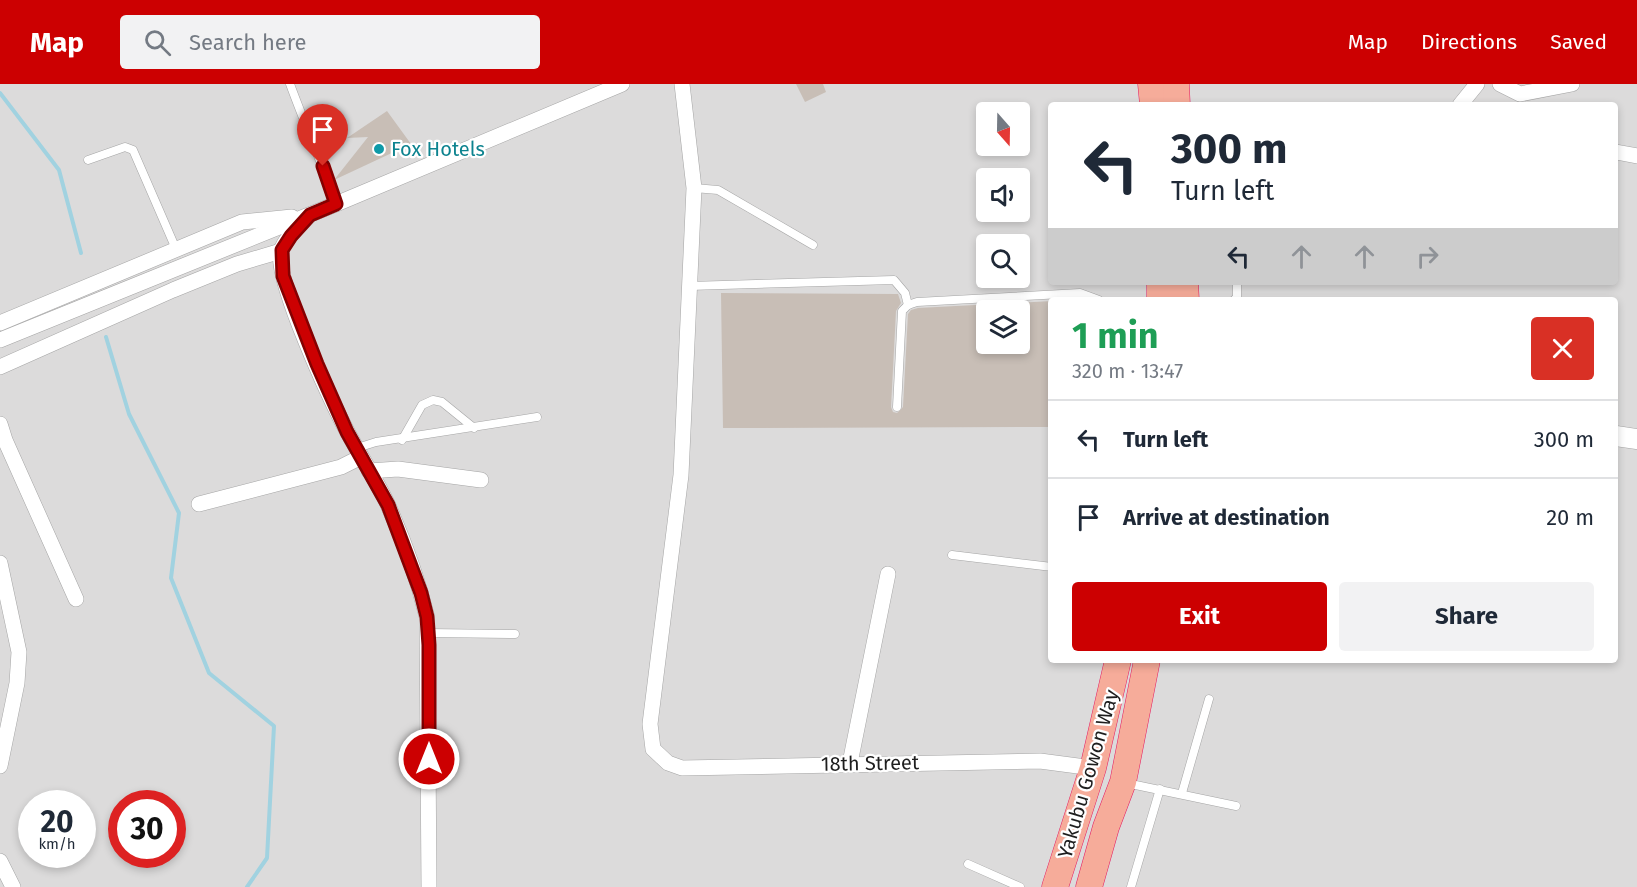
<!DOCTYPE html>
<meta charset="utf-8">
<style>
:root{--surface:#fff;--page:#f2f2f3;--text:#1f2937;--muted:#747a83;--line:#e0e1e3;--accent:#cc0001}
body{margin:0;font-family:"Fira Sans",sans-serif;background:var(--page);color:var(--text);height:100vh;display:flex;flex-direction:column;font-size:22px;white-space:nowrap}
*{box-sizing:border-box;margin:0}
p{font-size:20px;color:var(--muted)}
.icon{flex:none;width:33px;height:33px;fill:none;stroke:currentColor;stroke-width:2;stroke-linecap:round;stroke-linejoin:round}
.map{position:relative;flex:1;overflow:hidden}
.side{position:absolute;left:1048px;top:213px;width:570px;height:366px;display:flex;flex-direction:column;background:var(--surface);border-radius:6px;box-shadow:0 3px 9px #0003}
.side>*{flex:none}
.banner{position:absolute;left:1048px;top:18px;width:570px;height:183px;border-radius:6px;box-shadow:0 3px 9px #0003;background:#fff;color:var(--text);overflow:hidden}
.needle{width:39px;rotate:160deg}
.buttons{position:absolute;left:976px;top:18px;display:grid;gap:12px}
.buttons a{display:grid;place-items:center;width:54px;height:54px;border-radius:6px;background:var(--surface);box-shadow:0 3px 9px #0003;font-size:30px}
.speed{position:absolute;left:18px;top:706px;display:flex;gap:12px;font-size:30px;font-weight:700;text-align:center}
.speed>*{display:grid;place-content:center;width:78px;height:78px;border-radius:50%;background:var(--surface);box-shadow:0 3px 9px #0003;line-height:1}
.speed small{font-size:15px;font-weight:400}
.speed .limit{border:9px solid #d22;background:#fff;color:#111}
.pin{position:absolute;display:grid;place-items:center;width:51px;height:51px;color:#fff;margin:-62px -26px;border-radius:50% 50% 50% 0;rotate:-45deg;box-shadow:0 0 6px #0007}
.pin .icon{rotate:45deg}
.me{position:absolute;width:66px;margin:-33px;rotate:0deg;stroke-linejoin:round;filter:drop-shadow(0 0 4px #0008)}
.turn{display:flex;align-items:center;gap:21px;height:126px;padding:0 24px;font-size:27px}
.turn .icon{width:78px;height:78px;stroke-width:2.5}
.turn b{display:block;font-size:42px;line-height:51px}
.lanes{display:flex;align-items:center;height:57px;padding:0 24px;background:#0003;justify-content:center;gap:30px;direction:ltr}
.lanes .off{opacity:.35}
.round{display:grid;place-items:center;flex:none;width:63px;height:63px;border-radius:6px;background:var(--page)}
.headline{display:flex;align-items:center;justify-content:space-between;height:102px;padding:0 24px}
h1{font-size:36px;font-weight:700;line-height:45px;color:#1e9e55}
.primary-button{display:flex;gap:12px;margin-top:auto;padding:12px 24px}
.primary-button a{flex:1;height:69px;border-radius:6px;background:var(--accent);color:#fff;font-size:24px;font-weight:700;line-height:69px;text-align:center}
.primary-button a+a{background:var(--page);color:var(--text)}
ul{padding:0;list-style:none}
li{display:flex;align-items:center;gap:18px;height:78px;padding:0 24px;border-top:2px solid var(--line)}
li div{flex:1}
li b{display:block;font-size:22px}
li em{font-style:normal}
header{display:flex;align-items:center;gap:36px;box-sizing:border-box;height:84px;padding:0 30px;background:var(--accent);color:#fff}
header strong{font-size:28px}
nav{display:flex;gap:33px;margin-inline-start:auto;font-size:21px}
.search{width:420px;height:54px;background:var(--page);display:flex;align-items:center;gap:15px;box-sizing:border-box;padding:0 21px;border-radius:6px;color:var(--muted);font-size:22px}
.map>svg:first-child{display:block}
.residential{fill:#dcdbdb;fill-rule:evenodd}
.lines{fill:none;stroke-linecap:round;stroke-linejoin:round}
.stream{stroke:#a1d2e0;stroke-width:4}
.building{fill:#c8beb6;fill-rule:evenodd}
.service-casing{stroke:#a5a5a5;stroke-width:9}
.minor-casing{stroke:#a5a5a5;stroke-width:16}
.tertiary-casing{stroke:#a5a5a5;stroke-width:21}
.trunk-casing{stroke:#e41a61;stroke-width:27}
.service{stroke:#fff;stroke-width:8}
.minor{stroke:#fff;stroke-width:15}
.tertiary{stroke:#fff;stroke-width:20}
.trunk{stroke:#f6ac9a;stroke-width:26}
.route-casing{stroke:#850001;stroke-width:15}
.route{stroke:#cc0001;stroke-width:10}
.culture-dot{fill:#0f9aa8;stroke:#fff;stroke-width:2}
.labels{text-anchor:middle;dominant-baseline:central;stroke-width:4.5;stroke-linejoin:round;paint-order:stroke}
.culture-label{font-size:20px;fill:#0d838f;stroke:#fff;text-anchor:start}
.street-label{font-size:20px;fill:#1e1e1e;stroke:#fff}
</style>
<header>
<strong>Map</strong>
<div class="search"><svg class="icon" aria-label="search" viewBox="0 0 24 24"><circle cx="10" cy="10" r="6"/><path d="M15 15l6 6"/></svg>Search here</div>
<nav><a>Map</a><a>Directions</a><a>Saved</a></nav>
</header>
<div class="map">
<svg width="1637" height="803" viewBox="0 0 1637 803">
<rect width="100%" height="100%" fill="#f0ebe3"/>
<path class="residential" d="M0,0H1637V803H0ZM1052,21H1616V198H1052ZM987,28H1020V62H987ZM987,94H1020V128H987ZM987,160H1020V194H987ZM1052,216H1616V576H1052ZM987,226H1020V260H987ZM32,720H82V771H32ZM122,720H172V771H122Z"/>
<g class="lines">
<g class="stream">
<path d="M0,9L59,86L81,169"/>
<path d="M106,253L129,330L179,429L171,494L209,589L274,642L267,774L247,803"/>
</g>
</g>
<g class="building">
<path d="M796,0H823L826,8L805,18Z"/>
<path d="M387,27L411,60L334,96L368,53L347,54Z"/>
<path d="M721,209L898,210L901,219L896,227L891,323L893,328L897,329L903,323L908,230L911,226L918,224L1052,217V343L723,344ZM987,226H1020V260H987Z"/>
</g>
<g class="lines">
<defs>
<g id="service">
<path d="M290,0C305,41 322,79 336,120"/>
<path d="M88,76L125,63L133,66L176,165"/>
<path d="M694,104L718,106L813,161"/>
<path d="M689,202L894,196L905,209L908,221"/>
<path d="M1234,216L1237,213V198"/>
<path d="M897,323L902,227L908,221L917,218L1080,209L1099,216"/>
<path d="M402,356L422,321L433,316L442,318L474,344"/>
<path d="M357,364L376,358L537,333"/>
<path d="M952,471L1052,483"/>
<path d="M428,549L515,550"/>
<path d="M1126,699L1236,722"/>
<path d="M1182,709L1209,615"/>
<path d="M968,780L1020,803"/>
<path d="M1131,803L1160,705"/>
</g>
<g id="minor">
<path d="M682,0L694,104L681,391L650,640L653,665L668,679L682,684L1040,677L1093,684"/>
<path d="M1500,0L1520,10L1572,0"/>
<path d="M1460,21L1477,0"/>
<path d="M1616,68L1637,72"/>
<path d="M310,131C301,141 285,153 281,167C274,196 332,319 348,349C361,373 377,397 388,421C404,457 418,496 427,533L429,803"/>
<path d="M0,239L242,138L292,133"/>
<path d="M0,256L336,120L622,0"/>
<path d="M0,283L173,206L237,180L281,167"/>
<path d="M0,340L5,356L76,515"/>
<path d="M369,387L398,385L481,396"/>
<path d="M199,420L341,383L361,373"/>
<path d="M0,479L19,568L17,599L0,682"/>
<path d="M850,679L888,490"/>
<path d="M0,777L13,803"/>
</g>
<path id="tertiary" d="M1616,352L1637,355"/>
<g id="trunk">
<path d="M1151,0L1153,21"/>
<path d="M1176,0L1177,21"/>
<path d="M1185,198L1186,216"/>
<path d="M1160,216V198"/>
<path d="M1055,803L1093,684L1118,576"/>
<path d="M1089,803L1106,743L1123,698L1147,576"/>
</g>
</defs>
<use href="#service" class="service-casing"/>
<use href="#minor" class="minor-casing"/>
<use href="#tertiary" class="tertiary-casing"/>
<use href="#trunk" class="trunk-casing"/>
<use href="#service" class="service"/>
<use href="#minor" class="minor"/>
<use href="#tertiary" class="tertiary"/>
<use href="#trunk" class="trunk"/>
</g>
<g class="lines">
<defs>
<path id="route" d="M323,82L336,120L310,131L291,152L282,166L283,192L317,280L347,348L388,421L421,509L427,533L429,561V675"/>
</defs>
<use href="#route" class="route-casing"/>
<use href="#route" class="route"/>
</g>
<circle class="culture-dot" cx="379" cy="65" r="6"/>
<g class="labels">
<g class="culture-label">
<text x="391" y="65">Fox Hotels</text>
</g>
<g class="street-label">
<text transform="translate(870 679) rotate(-1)">18th Street</text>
<text transform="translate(1088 690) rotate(-74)">Yakubu Gowon Way</text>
</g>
</g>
</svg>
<div class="buttons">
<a><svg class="needle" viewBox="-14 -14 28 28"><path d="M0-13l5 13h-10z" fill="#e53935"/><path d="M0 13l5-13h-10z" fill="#747a83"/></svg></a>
<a><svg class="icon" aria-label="sound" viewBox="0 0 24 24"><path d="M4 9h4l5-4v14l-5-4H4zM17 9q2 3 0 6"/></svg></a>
<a><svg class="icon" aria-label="search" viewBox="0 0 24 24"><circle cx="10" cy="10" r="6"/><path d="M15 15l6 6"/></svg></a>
<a><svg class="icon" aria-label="layers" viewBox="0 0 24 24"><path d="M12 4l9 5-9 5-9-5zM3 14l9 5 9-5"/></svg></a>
</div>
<div class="speed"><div>20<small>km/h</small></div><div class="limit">30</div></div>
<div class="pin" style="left:323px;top:82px;background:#d93025"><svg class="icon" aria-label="arrive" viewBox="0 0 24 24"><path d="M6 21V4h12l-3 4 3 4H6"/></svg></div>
<svg class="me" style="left:429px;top:675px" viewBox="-20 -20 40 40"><circle r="17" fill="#cc0001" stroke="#fff" stroke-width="3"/><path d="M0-11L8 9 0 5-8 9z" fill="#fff"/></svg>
<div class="banner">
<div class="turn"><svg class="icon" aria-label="left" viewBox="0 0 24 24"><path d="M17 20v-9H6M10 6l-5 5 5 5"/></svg><div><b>300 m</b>Turn left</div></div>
<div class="lanes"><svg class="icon" aria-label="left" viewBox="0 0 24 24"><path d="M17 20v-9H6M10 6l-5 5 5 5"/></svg><svg class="icon off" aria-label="ahead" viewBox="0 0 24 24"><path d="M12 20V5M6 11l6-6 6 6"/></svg><svg class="icon off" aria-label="ahead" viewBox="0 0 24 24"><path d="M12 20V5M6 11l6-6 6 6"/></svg><svg class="icon off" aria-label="right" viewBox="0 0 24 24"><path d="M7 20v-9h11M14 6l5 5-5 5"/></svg></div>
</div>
<section class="side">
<div class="headline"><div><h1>1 min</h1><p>320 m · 13:47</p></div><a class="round" style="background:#d93025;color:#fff"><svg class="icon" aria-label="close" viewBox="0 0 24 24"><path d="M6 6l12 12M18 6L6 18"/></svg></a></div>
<ul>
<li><svg class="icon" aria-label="left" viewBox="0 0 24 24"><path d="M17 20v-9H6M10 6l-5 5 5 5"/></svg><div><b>Turn left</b></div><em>300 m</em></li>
<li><svg class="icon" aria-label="arrive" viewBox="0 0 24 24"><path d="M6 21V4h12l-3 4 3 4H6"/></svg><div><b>Arrive at destination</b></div><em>20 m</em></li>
</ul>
<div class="primary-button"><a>Exit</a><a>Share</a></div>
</section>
</div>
